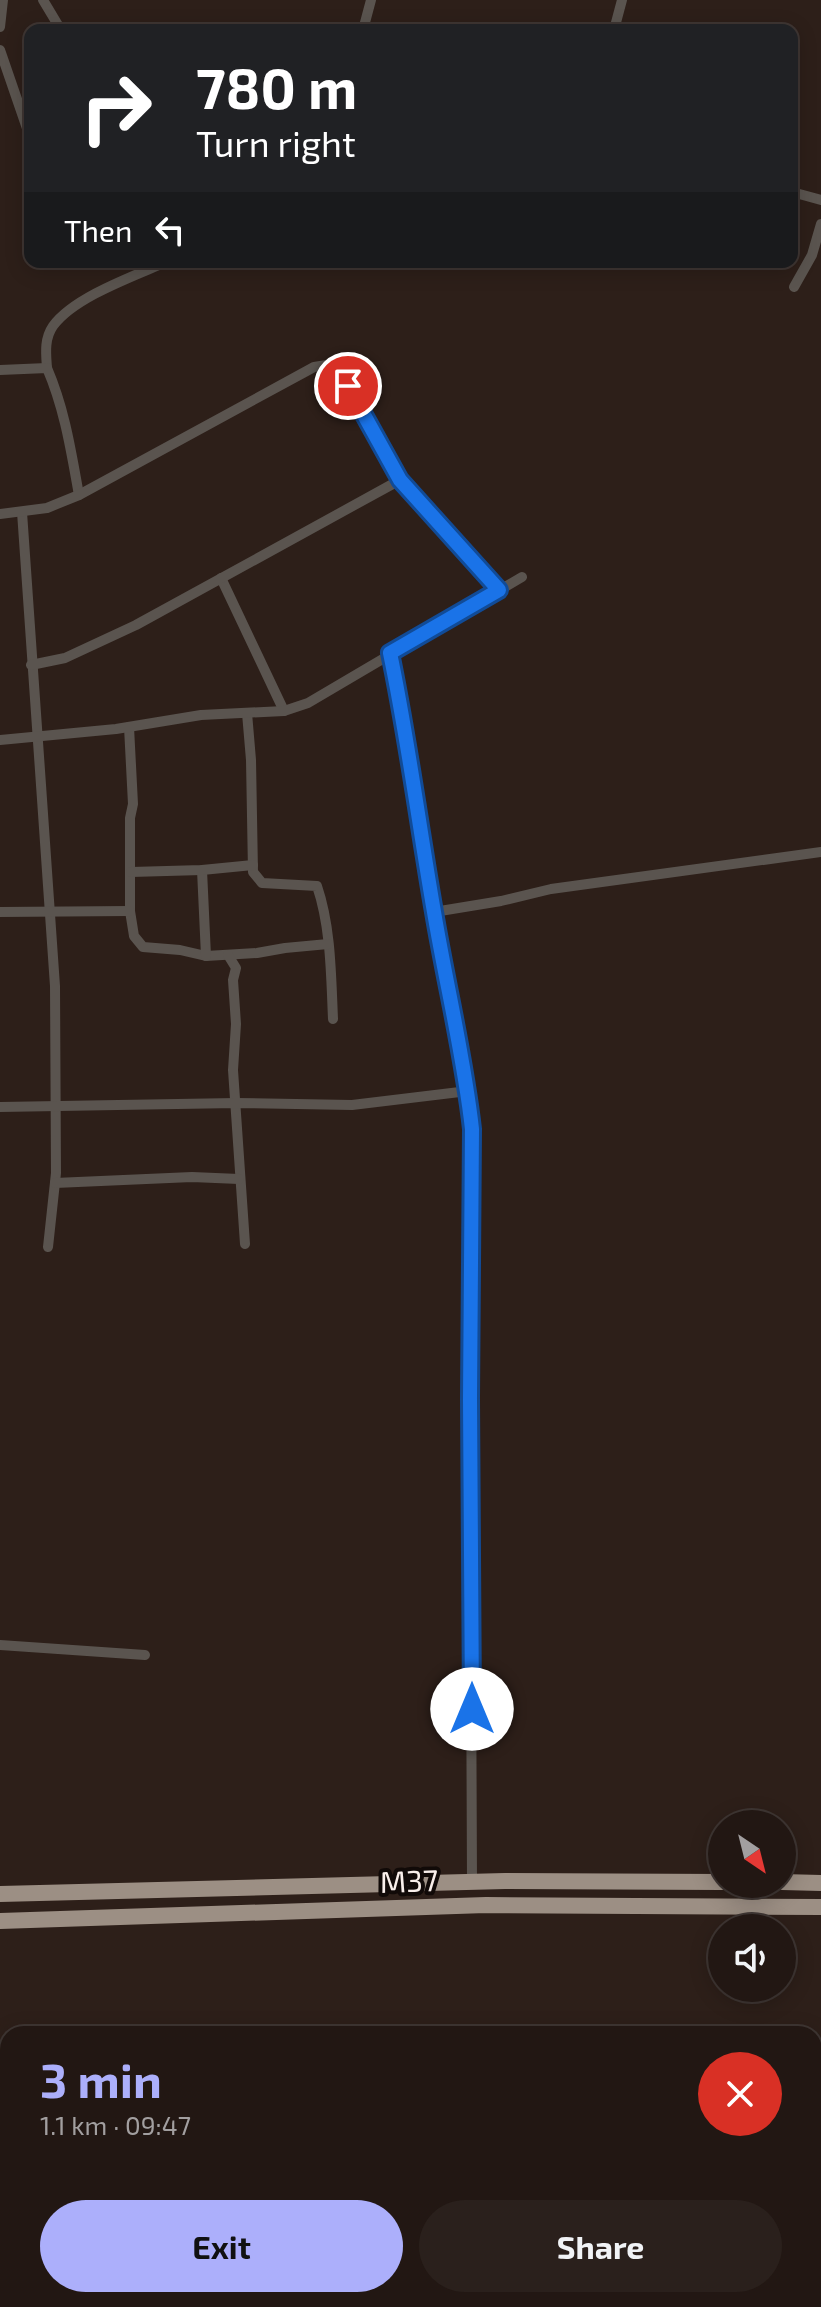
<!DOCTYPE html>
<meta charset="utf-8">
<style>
:root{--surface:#221713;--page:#2a201c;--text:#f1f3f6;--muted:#a29fa0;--line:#3f3633;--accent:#acaffb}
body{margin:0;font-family:"Exo 2",sans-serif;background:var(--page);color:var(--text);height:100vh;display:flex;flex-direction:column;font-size:30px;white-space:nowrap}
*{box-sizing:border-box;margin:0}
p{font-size:26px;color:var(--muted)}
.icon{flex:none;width:44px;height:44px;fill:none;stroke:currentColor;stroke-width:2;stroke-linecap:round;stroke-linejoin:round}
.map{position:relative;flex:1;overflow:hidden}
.details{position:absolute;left:0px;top:2026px;width:822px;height:282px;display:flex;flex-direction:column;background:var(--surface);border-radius:24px 24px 0 0;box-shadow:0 4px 20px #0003,0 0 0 2px var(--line)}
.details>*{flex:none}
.banner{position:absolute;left:24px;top:24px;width:774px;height:244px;border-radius:16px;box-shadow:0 4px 20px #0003,0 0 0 2px var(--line);background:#202124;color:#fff;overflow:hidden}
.needle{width:52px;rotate:145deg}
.tools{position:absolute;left:708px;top:1810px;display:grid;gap:16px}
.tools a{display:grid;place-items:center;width:88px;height:88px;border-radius:50%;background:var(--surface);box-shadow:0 4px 20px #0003,0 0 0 2px var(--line);font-size:40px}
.pin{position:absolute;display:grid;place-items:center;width:68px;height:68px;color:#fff;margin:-34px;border:4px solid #fff;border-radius:50%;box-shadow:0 2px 8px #0007}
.me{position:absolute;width:88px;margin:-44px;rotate:0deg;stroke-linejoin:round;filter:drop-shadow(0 0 6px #0008)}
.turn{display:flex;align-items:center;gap:28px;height:168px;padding:0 40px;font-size:36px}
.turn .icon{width:104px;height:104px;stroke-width:2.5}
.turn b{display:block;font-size:56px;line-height:68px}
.then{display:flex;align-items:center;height:76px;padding:0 40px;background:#0003;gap:16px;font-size:30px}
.round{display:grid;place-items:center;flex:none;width:84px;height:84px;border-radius:42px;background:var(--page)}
.overview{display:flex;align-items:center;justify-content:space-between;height:136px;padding:0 40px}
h1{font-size:48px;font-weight:700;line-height:60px;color:var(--accent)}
.cta{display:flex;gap:16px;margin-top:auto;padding:16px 40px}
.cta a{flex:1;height:92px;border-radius:48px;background:var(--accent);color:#111;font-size:32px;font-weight:700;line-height:92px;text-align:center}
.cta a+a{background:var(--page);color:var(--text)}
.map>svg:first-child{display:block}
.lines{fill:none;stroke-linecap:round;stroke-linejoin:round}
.minor{stroke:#5a544f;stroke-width:10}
.trunk{stroke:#9c8f84;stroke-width:16}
.route-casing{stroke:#114b97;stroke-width:20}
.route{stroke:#1a73e8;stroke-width:14}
.labels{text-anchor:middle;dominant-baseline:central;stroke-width:8;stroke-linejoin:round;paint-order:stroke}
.street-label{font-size:30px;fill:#f9efeb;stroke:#110a08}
</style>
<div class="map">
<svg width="821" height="2307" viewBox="0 0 821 2307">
<rect width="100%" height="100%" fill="#2d1f19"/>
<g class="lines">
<g class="minor">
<path d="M43,0L61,30"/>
<path d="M0,27L3,0"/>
<path d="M363,30L371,0"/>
<path d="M614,30L622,0"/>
<path d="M0,50L30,137"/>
<path d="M792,192L821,200"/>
<path d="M794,287L812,255L821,224"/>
<path d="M47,368C46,354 44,339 53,326C74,297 134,276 166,262"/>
<path d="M0,370L47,368C65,410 71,451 79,495"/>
<path d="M22,512L55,986L56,1173L48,1247"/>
<path d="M0,514L47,508L79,495L314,367L333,364L400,480L499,590"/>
<path d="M221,578L284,711"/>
<path d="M390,653L406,730L434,912L468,1091L472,1129L470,1399L472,1882"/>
<path d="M31,665L65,658L136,625L400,480"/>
<path d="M247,713L251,760L253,872L262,883L317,886C331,927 331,975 333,1019"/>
<path d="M129,727L133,804L130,818V911L134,936L143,947L180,950L206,956L257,953L285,948L328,944"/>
<path d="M0,740L116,729L201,715L284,711L308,703L522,577"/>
<path d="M202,870L206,956"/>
<path d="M131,872L202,870L253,865"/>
<path d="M0,912L130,911"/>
<path d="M434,912L501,901L551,889L821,852"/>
<path d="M228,955L236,968L233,980L236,1024L233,1070L245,1244"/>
<path d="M0,1107L236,1103L352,1105L468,1091"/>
<path d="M55,1183L192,1177L239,1179"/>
<path d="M0,1645L145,1655"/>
</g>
<g class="trunk">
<path d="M782,1882L821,1883"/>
<path d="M0,1894L505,1881L722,1882"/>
<path d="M0,1921L486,1905L821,1907"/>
</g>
</g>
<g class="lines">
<defs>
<path id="route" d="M348,386L400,480L499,590L390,653C408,739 419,826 434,912C446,984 464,1056 472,1129L470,1399L472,1709"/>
</defs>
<use href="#route" class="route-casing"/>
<use href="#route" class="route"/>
</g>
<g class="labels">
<g class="street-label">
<text transform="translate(409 1880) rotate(-2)">M37</text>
</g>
</g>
</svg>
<div class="tools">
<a><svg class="needle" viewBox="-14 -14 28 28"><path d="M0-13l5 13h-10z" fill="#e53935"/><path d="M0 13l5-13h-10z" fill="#a29fa0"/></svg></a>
<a><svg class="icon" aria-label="sound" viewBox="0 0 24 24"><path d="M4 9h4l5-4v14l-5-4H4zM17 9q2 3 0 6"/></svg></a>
</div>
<div class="pin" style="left:348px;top:386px;background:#d93025"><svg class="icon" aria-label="arrive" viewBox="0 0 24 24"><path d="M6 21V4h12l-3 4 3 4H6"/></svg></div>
<svg class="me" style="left:472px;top:1709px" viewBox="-20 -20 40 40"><circle r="19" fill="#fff"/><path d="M0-13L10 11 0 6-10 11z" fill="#1a73e8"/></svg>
<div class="banner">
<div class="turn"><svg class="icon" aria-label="right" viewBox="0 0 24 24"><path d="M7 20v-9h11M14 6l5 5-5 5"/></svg><div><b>780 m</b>Turn right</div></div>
<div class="then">Then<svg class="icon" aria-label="left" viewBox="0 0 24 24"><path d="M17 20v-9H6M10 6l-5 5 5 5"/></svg></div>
</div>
<section class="details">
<div class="overview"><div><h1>3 min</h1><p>1.1 km · 09:47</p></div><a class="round" style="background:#d93025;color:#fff"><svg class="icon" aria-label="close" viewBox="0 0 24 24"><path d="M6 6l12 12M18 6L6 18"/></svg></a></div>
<div class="cta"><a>Exit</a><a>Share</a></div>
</section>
</div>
